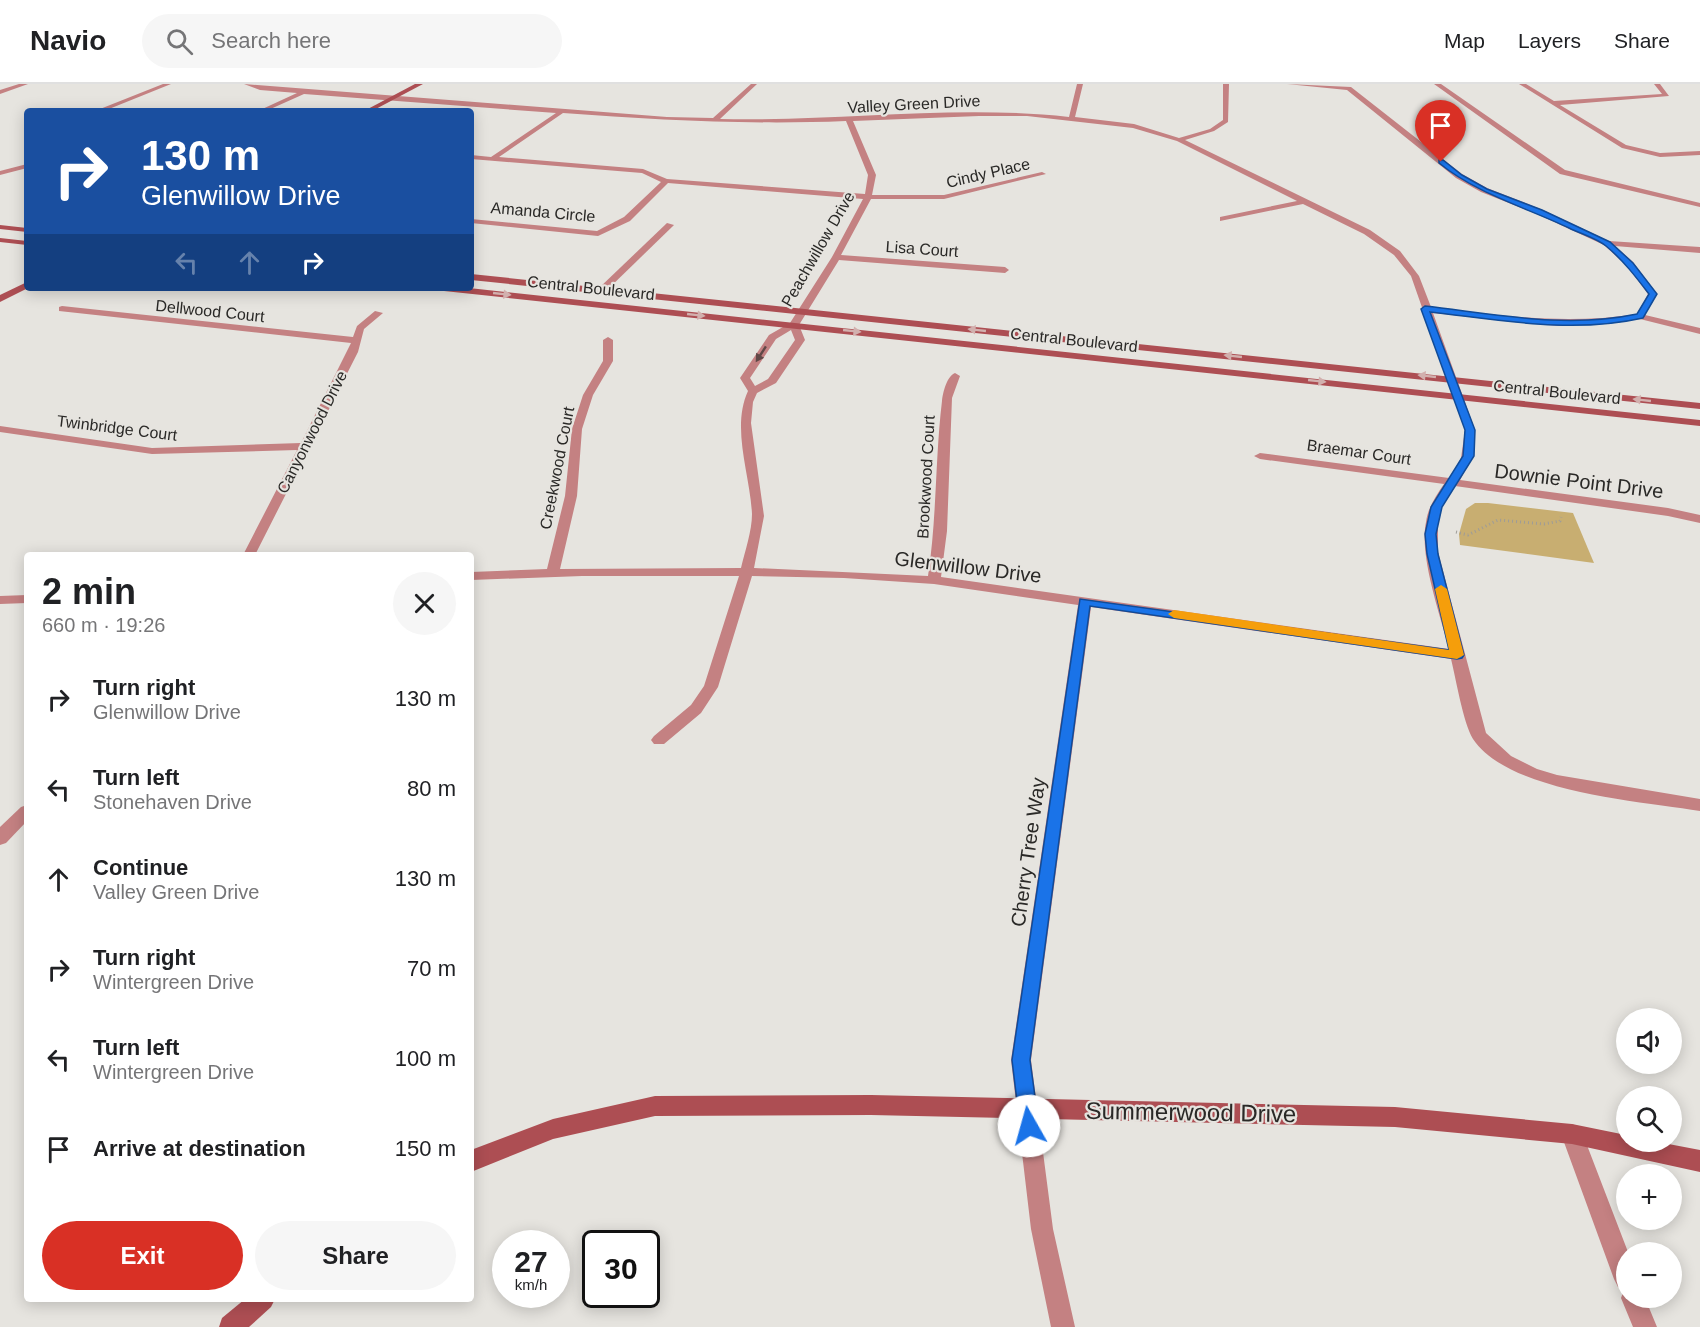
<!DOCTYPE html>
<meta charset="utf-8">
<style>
:root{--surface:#fff;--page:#f6f6f6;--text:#202124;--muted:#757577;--line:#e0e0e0;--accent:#d93025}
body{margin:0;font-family:Helvetica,sans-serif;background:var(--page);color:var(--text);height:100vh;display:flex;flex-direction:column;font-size:22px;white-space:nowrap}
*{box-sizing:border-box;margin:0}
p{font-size:20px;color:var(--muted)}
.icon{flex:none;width:33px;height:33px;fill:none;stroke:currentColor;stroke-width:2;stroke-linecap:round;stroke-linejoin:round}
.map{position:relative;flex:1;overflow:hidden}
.side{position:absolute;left:24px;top:468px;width:450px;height:750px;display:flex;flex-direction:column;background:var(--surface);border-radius:6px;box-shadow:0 3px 15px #0003}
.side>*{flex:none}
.guide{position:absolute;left:24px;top:24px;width:450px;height:183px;border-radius:6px;box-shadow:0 3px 15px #0003;background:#1a4fa0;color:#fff;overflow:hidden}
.controls{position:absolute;left:1616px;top:924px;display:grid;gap:12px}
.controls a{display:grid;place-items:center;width:66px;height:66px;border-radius:50%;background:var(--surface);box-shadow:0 3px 15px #0003;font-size:30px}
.speed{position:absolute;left:492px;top:1146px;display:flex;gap:12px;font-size:30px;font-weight:700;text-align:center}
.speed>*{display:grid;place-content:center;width:78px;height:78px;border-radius:50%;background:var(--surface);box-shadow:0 3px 15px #0003;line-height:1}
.speed small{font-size:15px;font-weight:400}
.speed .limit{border:3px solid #111;border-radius:9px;background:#fff;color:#111}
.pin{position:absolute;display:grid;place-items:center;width:51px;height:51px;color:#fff;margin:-62px -26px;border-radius:50% 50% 50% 0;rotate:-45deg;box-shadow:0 0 6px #0007}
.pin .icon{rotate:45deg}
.me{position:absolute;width:66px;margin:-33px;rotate:353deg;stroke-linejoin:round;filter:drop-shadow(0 0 4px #0008)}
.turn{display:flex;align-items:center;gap:21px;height:126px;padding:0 18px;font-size:27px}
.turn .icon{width:78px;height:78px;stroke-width:2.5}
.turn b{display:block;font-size:42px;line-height:51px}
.lanes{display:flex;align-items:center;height:57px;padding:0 18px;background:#0003;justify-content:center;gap:30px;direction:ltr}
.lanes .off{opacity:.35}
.round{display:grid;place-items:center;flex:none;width:63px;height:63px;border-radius:32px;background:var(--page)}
.summary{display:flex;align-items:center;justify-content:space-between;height:102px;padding:0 18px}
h1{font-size:36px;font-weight:600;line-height:45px}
.primary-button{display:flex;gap:12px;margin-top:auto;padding:12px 18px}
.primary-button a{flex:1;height:69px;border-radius:36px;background:var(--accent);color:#fff;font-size:24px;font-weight:600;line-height:69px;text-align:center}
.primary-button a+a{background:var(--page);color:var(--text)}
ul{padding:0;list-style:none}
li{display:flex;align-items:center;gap:18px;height:90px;padding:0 18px}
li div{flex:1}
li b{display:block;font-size:22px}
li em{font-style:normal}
header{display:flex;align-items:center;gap:36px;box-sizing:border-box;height:84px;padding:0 30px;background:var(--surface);border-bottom:2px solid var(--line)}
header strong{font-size:28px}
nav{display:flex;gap:33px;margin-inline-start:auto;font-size:21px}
.search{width:420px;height:54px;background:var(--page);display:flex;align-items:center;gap:15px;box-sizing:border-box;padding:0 21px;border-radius:33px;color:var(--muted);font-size:22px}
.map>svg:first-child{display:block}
.green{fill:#c8ae71}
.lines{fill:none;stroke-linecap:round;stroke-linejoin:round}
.path{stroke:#9e9c98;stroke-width:3;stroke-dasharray:1 3;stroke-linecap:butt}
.lane{fill:#c48182;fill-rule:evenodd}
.street{fill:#c48182;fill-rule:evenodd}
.secondary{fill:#ad4e53;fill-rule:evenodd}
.oneway{fill:#d2b0ae}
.oneway2{fill:#604847}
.route{fill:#1a73e8;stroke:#114b97;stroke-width:1.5}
.slow{fill:#f59e0b}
.labels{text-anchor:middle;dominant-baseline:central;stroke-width:4.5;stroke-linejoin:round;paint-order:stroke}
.far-street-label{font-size:16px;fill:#2a2927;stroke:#e6e4df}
.street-label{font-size:20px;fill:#2a2927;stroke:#e6e4df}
.near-street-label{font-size:24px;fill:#2a2927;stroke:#e6e4df}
</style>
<header>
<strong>Navio</strong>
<div class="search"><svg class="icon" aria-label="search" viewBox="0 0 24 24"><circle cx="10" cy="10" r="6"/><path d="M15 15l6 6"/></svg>Search here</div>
<nav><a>Map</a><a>Layers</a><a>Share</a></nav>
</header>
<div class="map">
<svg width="1700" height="1243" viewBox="0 0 1700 1243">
<rect width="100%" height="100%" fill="#e6e4df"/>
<path class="green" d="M1475,419H1488L1573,429L1594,479L1460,461L1459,450L1466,425Z"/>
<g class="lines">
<path class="path" d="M1456,448L1468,451L1498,436L1544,440L1560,437L1561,433"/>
<g class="lane">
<path d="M1434,0H1441L1565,86L1700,119V123L1560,90Z"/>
<path d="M27,80V84L0,91V87Z"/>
<path d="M667,139L674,141L604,209H598V205Z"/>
</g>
<g class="street">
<path d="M19,0H28L0,10V6Z"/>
<path d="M163,0H171L104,27H95Z"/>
<path d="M244,0L667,33L713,34L751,0H757L720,35C836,38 953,20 1069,33L1077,0H1083L1075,33L1134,40L1179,54L1210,45L1223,36V0H1229L1228,38L1214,47L1185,56L1370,146L1400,167L1419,192L1431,223C1500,232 1567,241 1637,230L1648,210L1627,182L1604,161L1537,130L1481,108L1456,94L1347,6L1287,0L1351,3L1462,90L1487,104L1543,126L1609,157L1700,163V169L1615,162L1633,178L1657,210L1645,231L1700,244V250L1640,235L1613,239L1559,242L1433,229L1475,346L1472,374L1460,396L1668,424L1700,431V439L1668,432L1455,402L1442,423L1438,436V468L1486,649L1511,672L1537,685L1557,691L1700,715V727C1639,717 1508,708 1473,655C1463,638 1456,595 1451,575L1091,523L1031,976L1053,1145L1075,1243H1051L1031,1145L1011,976L1078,521L934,500L844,494L752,492L718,603L701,629L664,660H654L651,656L654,652L691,621L704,602L739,492H582L471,496V488L547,485L565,412L572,345L583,311L603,277V256L608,253L613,256V277L593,311L582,345L577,412L560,485L741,484C745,467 752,447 752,430C750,390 731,344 748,307L740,294L769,251L790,239L832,173L863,115L668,99L630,137L598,152L471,139V135L597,147L624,133L661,98L642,89L471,75V71L491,73L556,29L304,10L266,27H258L297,9L260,6ZM563,29C658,36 751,41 846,37L868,91L865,110L667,95L643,85L499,73ZM979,32H1027L1133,44L1177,57L1297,117L1220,133V137L1303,120L1364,150L1394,171L1411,192L1465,346L1461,374L1451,392L1449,394L1260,369L1254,372L1260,375L1444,400C1436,412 1428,423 1426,438C1419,472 1440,530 1449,565L941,493L947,447L952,314L960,292L955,289C947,292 943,308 942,317C935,375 937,433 928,492L754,484L764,432L751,339L753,318L757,309L776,299L805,256L799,241L839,176L1005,189L1009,186L1005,183L841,171L871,115H944L1046,90L1042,88L944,111H872L876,91L853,37ZM791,246L795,256L768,295L755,302L750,294L776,255Z"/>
<path d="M1519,0H1526L1554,17L1662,10L1654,0H1660L1669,12L1560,21L1626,61L1660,69L1700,67V71L1660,73L1622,64Z"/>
<path d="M62,222L353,253L357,242L375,227L383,229L364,245L358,268L255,471H243L297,366L152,370L0,348V342L152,364L301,359L351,259L59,227V223Z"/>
<path d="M27,511V519L0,520V512Z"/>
<path d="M27,721V737L6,759L0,761V743L21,723Z"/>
<path d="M1572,1040L1580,1043L1628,1168L1626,1214H1645L1657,1243H1633L1621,1214L1624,1206L1618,1203L1614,1195L1561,1050L1564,1043Z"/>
</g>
<g class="secondary">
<path d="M415,0H423L372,27H364Z"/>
<path d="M0,141L27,144V148L0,145Z"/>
<path d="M0,154L27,157V161L0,158Z"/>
<path d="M471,190L1700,319V325L471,196Z"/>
<path d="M27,198L28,204L0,218V211Z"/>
<path d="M440,204H469L1700,336V342L444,207Z"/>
<path d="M871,1011L1395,1023L1572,1040L1626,1051V1058H1658L1700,1066V1088L1572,1060L1395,1043L871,1031L655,1032L553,1055L471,1088V1066L553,1035L655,1012Z"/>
<path d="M245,1215H275L271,1223L249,1243H219L222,1234Z"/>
</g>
</g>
<defs><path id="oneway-solid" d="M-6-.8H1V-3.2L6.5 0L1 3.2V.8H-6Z" transform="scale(1.5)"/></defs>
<g class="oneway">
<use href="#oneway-solid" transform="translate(502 210) rotate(6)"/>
<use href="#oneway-solid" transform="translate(696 231) rotate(6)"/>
<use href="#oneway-solid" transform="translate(977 246) rotate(-174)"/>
<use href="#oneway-solid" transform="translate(852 247) rotate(6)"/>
<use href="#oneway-solid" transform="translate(1233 272) rotate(-174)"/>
<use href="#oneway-solid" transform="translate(1427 292) rotate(-174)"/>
<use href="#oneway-solid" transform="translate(1317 297) rotate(6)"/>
<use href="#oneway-solid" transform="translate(1642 316) rotate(-174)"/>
</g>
<use class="oneway2" href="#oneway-solid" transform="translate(761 270) rotate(123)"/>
<path class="route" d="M1439,76H1443L1462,91L1487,105L1542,126L1610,158L1633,179L1657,210L1643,234C1572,250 1501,236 1430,228L1475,346L1474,372L1442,423L1436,450L1438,470L1464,571L1462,574L1457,575L1090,522L1030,976L1039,1042L1036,1049L1029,1052L1022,1049L1020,1042L1012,976L1080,515L1449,566L1427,470L1425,450L1431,423L1463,372L1465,346L1421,225L1425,222C1495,230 1566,245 1637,230L1649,210C1636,193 1623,176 1606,162C1596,154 1581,150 1569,144C1525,123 1477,110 1439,79Z"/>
<path class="slow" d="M1441,501L1447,505L1464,571L1457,575L1174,534L1168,530L1174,526L1449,566L1435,505Z"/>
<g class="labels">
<g class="far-street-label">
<text transform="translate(914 20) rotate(-3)">Valley Green Drive</text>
<text transform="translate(988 89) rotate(-13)">Cindy Place</text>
<text transform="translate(543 128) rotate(5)">Amanda Circle</text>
<text transform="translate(818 165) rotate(-60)">Peachwillow Drive</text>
<text transform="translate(922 165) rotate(4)">Lisa Court</text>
<text transform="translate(591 204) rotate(6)">Central Boulevard</text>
<text transform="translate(210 227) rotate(6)">Dellwood Court</text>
<text transform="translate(1074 256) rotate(6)">Central Boulevard</text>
<text transform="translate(1557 308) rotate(6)">Central Boulevard</text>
<text transform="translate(117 344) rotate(7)">Twinbridge Court</text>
<text transform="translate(312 348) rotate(-63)">Canyonwood Drive</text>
<text transform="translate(1359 368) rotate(8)">Braemar Court</text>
<text transform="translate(557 384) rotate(-79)">Creekwood Court</text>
<text transform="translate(926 393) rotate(-87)">Brookwood Court</text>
</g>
<g class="street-label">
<text transform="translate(1579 397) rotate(7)">Downie Point Drive</text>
<text transform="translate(968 483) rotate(7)">Glenwillow Drive</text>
<text transform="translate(1028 768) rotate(-82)">Cherry Tree Way</text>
</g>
<g class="near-street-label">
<text transform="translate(1191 1028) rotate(1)">Summerwood Drive</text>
</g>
</g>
</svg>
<div class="controls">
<a><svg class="icon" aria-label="sound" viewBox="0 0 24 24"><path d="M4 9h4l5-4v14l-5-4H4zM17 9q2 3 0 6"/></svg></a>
<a><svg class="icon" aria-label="search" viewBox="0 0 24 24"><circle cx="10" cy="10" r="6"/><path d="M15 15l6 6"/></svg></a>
<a>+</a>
<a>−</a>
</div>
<div class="speed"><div>27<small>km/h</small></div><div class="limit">30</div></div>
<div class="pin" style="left:1441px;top:78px;background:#d93025"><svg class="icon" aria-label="arrive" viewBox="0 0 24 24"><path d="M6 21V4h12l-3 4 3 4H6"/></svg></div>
<svg class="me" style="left:1029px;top:1042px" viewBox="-20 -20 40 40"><circle r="19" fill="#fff"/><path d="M0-13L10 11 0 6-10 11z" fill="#1a73e8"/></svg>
<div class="guide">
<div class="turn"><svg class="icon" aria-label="right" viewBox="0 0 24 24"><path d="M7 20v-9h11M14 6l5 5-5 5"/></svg><div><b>130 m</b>Glenwillow Drive</div></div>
<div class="lanes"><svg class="icon off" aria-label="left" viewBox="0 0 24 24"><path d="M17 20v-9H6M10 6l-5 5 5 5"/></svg><svg class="icon off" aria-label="ahead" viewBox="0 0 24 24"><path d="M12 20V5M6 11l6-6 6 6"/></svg><svg class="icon" aria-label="right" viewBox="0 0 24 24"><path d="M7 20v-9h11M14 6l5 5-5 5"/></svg></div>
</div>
<section class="side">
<div class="summary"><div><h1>2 min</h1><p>660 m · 19:26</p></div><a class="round"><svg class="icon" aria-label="close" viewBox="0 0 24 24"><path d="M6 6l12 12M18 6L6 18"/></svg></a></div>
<ul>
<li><svg class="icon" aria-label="right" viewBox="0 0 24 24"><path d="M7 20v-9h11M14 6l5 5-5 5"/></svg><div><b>Turn right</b><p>Glenwillow Drive</p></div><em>130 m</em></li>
<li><svg class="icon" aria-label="left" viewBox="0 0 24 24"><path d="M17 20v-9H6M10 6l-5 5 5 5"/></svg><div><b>Turn left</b><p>Stonehaven Drive</p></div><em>80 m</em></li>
<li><svg class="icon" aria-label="ahead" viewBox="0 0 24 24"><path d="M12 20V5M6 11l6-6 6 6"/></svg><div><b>Continue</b><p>Valley Green Drive</p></div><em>130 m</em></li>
<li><svg class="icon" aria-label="right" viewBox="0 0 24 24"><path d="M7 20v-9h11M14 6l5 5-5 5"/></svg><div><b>Turn right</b><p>Wintergreen Drive</p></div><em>70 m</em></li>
<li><svg class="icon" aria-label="left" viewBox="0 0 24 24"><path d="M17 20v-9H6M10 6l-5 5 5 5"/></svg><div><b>Turn left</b><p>Wintergreen Drive</p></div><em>100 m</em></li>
<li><svg class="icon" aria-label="arrive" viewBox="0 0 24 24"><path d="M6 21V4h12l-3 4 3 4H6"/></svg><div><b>Arrive at destination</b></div><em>150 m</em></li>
</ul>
<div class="primary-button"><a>Exit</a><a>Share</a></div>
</section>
</div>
